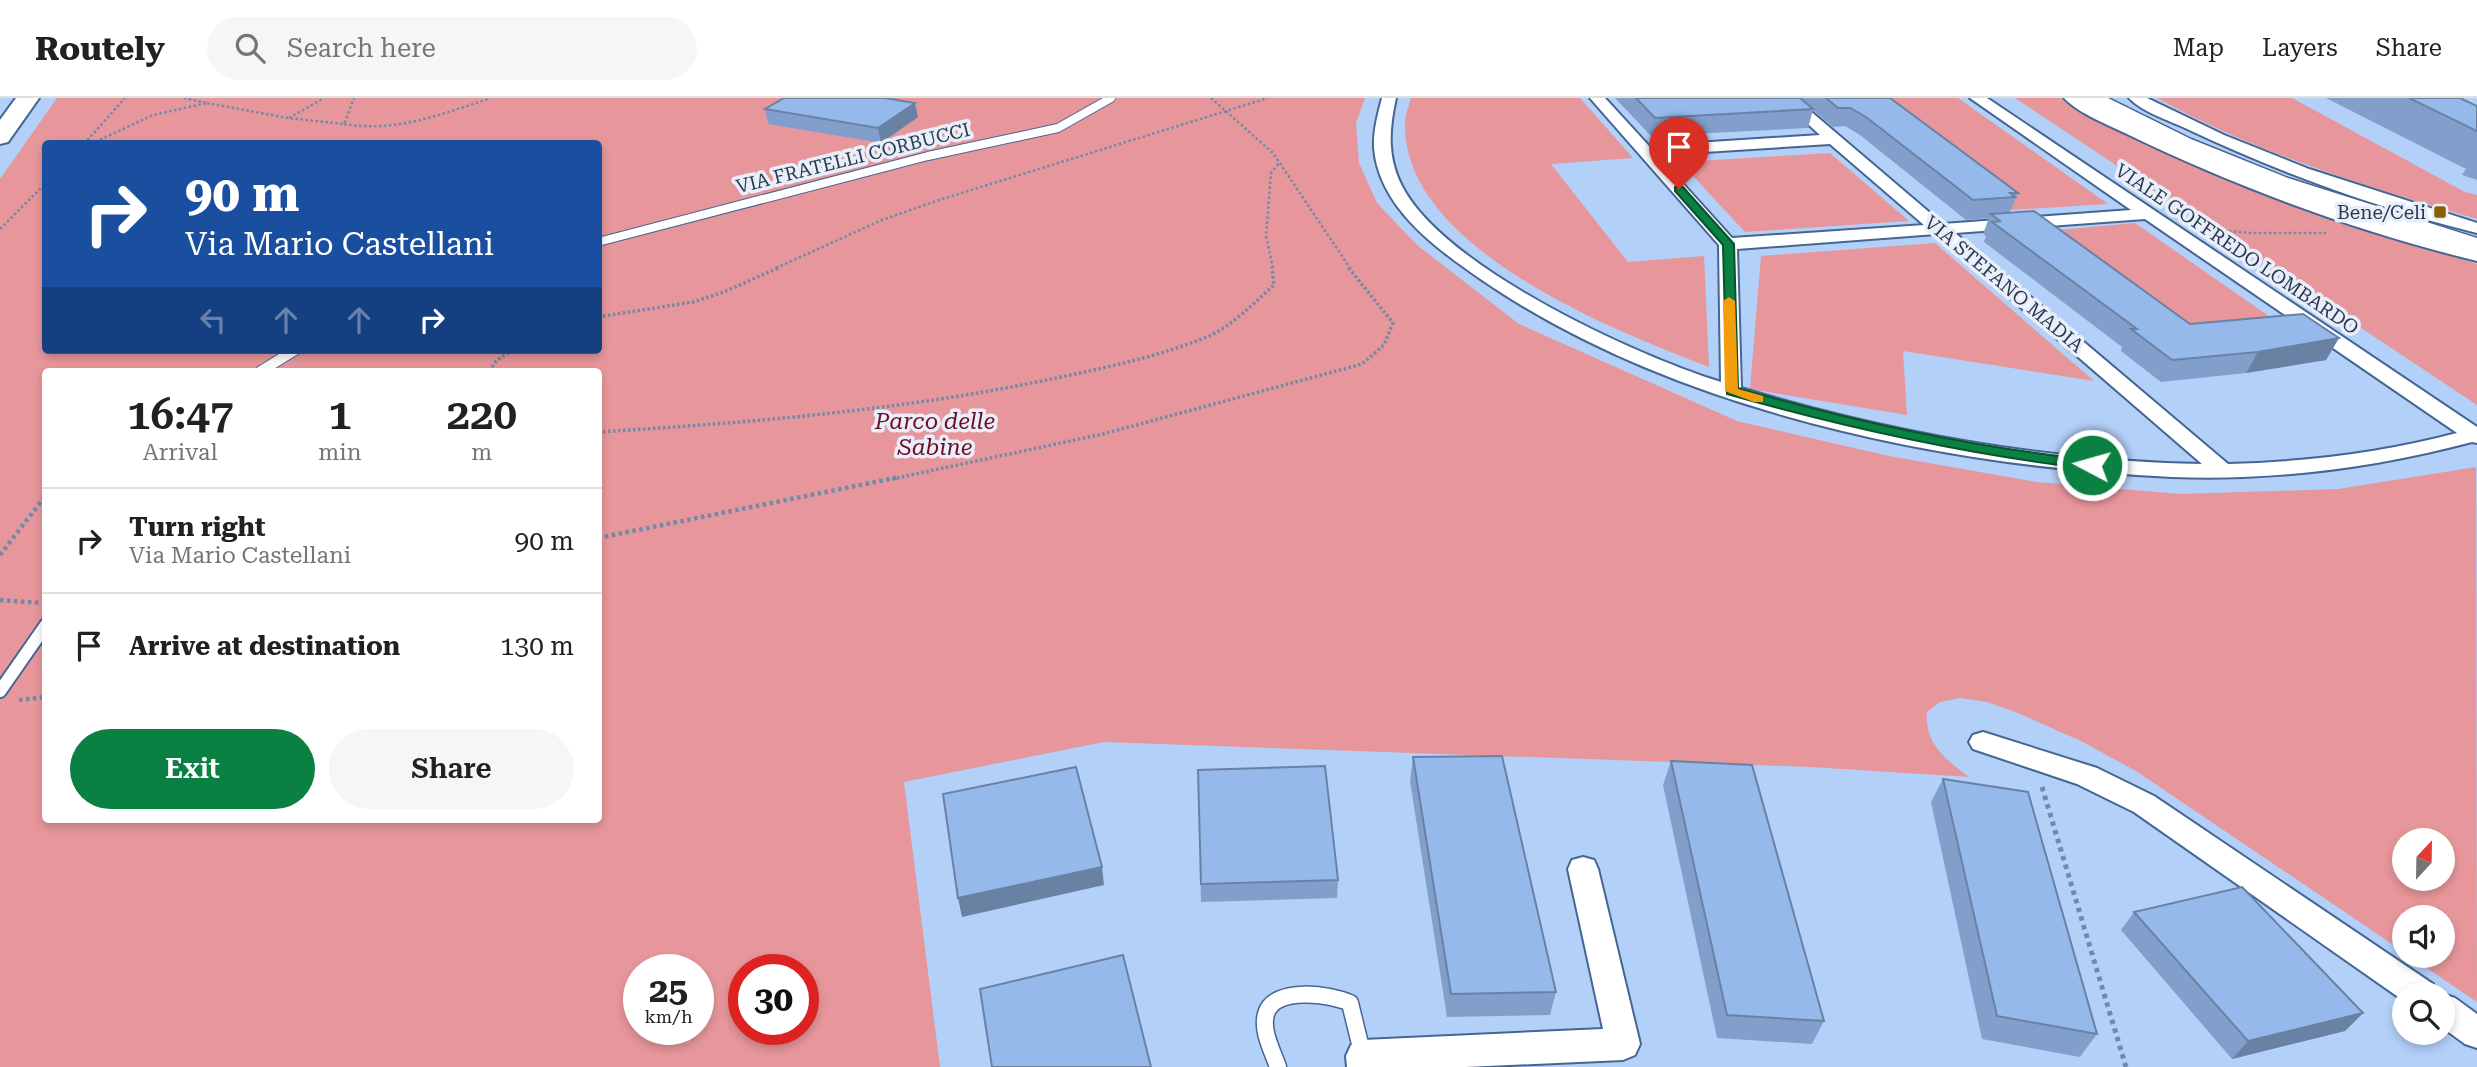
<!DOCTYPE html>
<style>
:root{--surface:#fff;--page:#f6f6f6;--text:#202124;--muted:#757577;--line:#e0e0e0;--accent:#0b8043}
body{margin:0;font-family:"Roboto Serif",serif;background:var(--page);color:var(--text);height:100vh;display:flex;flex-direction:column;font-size:26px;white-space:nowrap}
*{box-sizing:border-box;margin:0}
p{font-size:23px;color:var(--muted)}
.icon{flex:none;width:38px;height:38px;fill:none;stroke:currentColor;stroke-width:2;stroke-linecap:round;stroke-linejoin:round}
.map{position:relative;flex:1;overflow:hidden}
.details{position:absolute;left:42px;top:270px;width:560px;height:455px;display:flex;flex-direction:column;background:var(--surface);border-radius:7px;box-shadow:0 4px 10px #0003}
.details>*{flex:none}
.hud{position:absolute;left:42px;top:42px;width:560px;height:214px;border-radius:7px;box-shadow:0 4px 10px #0003;background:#1a4fa0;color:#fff;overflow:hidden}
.needle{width:46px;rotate:22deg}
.controls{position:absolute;left:2392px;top:730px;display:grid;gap:14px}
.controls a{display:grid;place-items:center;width:63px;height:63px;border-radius:50%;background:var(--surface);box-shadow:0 4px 10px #0003;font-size:35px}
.speed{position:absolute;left:623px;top:856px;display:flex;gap:14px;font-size:35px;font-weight:700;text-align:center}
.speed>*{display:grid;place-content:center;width:91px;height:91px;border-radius:50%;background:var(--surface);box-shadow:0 4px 10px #0003;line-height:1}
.speed small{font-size:18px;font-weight:400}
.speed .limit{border:10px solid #d22;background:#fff;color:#111}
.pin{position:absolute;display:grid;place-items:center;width:60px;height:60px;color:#fff;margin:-72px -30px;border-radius:50% 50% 50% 0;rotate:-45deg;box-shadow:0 0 7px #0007}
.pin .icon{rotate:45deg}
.me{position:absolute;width:77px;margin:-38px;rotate:276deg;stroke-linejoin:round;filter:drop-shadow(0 0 5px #0008)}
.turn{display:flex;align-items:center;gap:24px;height:147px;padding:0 28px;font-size:32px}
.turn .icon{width:91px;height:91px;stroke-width:2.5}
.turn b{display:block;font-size:49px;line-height:60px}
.lanes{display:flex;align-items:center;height:66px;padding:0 28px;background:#0003;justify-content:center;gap:35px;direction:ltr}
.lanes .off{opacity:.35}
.eta{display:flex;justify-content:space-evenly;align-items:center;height:119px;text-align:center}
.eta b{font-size:42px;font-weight:600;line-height:49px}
.primary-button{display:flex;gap:14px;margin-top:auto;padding:14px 28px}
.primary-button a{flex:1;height:80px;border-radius:42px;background:var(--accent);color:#fff;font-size:28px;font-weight:600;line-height:80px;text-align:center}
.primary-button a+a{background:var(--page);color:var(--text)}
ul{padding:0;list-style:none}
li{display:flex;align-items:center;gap:21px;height:105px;padding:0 28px;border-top:2px solid var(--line)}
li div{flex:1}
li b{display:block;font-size:26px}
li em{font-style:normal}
header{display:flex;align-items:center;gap:42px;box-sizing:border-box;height:98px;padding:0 35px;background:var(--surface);border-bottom:2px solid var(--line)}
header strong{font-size:33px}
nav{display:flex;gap:38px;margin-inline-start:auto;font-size:24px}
.search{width:490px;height:63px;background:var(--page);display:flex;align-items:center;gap:18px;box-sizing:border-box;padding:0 24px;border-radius:38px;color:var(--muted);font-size:26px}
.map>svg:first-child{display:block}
.green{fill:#e7979b;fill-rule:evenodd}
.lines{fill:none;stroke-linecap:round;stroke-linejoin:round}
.lane-far3-casing{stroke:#456692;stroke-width:10}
.lane-far2-casing{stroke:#456692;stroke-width:12}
.lane-far1-casing{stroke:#456692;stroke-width:16}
.lane-casing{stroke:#456692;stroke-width:19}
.street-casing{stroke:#456692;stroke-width:4}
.secondary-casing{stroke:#456692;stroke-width:3}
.primary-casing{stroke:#456692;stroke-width:4}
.path-far3{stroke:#7389a8;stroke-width:2.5;stroke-dasharray:2.5 2.5;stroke-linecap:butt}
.path-far2{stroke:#7389a8;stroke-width:3.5;stroke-dasharray:2.5 2.5;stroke-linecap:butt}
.path-far1{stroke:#7389a8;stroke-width:4.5;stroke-dasharray:3.5 3.5;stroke-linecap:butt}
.path{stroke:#7389a8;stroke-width:5;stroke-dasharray:4.5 4.5;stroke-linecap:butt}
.lane-far3{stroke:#fff;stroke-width:8}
.lane-far2{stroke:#fff;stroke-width:10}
.lane-far1{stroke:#fff;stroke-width:12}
.lane{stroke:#fff;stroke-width:16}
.street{fill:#fff;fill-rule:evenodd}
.secondary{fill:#fff;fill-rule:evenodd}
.primary{fill:#fff;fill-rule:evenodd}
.wall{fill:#819fca}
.shaded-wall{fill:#6982a4}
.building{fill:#96b9eb;stroke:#6982a4;stroke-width:2}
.route{fill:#0b8043;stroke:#07532c;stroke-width:2}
.slow{fill:#f59e0b}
.poi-dot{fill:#8c5f03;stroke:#e8effa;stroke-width:2.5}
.labels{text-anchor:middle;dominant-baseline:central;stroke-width:7;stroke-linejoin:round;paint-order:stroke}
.far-street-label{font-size:19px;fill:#2a394d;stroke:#e8effa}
.far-poi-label{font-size:19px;fill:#2a394d;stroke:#e8effa;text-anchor:end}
.park-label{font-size:23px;font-style:italic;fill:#6e0c21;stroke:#e8effa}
</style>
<header>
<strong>Routely</strong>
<div class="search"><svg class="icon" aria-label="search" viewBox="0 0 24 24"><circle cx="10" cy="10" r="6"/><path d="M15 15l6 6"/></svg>Search here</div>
<nav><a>Map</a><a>Layers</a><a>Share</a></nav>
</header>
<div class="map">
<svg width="2477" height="969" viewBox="0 0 2477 969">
<rect width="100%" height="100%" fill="#b3d0f9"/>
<g class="green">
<path d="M57,0H1365L1356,25L1359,65L1377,105L1417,147L1519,226L1737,323L1889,358L2037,384L2181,396L2338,391L2476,369L2477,904L2409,858H2443V819H2404V854L2136,673L2083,644L2018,615L1987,604L1960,600L1940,604L1927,614C1924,645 1946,662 1969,679L1810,669L1104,644L904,684L940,969H0V81ZM46,46H598V252H46ZM46,273H598V721H46ZM2404,742H2443V780H2404ZM639,872H698V931H639ZM744,872H803V931H744Z"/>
<path d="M1411,0H1580L1633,60L1551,66L1628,164L1704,158L1709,269C1613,232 1403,150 1405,26C1405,17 1409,8 1411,0Z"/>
<path d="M1865,0H1958L2108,106L2010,112Z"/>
<path d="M2015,0H2060L2116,31L2244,87L2357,128L2477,166V307Z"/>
<path d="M2157,0H2292L2465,94L2477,97V121C2369,89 2256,55 2157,0Z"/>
<path d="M1830,55L1909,123L1745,134L1680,64Z"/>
<path d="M2135,125L2273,221L2176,229L2047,133Z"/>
<path d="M1935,145L2094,283L1903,253L1907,317L1750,291L1761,158Z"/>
</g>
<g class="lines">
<defs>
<path id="lane-far3" d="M598,144L928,58L1058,30L1111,0"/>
<path id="lane-far2" d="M261,273L295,252"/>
<path id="lane-far1" d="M0,593L46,527"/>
<path id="lane" d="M1278,969C1273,954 1261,933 1266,916C1274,888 1331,896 1350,905L1363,958"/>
<g id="street">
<path d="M1382,0H1396C1389,31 1387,59 1402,88C1443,169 1636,258 1721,284L1719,147L1590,0H1605L1649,48L1820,37L1779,0H1795L1943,126L2131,112L1970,0H1987L2477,329V345L2472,344C2374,370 2273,383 2172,379C1943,368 1673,313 1482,182C1437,151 1379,110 1374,50C1373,33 1378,16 1382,0ZM1830,46L1924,127L1732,140L1657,57ZM2145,121L2457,335C2382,355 2305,364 2228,366L1955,135ZM1936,136L2202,366C2046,363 1890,335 1741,290L1737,151Z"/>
<path d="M2064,0H2082L2172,46L2275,88L2477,152V163C2358,134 2239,90 2129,37C2109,27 2079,16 2064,0Z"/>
<path d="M2129,0H2147L2224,37L2309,71L2477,125V135C2377,110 2278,74 2185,30C2168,22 2142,14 2129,0Z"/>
<path d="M1983,634L2097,670L2154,698L2433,886L2438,896H2404V903L2134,714L2077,686L1973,651L1969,644L1973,637Z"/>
<path d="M1583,759L1594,762L1598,771L1640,946L1635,957L1623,962L1465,969H1347L1346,958L1351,947L1363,942L1603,931L1568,771L1572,762Z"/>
<path d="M2443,896L2455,900L2477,916V950L2465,946L2443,930Z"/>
</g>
<path id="secondary" d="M2082,0H2108L2191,41L2288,80L2477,140V156C2341,122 2208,70 2085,4Z"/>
<path id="primary" d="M16,0H39L8,44L0,46V22Z"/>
</defs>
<use href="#lane-far3" class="lane-far3-casing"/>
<use href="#lane-far2" class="lane-far2-casing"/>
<use href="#lane-far1" class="lane-far1-casing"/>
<use href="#lane" class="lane-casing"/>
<use href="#street" class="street-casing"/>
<use href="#secondary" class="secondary-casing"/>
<use href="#primary" class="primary-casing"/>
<g class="path-far3">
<path d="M1211,0L1273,55L1350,170"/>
<path d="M207,5L288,20L344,26L354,0"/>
<path d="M289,20L324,0"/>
<path d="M344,26C396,35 442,16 491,0"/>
<path d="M84,46L125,0"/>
<path d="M91,46L153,17L207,5L184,0"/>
<path d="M0,131L46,85"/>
<path d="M2209,131L2248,135H2326"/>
<path d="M776,170L882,122L939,102L1268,0"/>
<path d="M1273,170L1266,138L1271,75L1280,64"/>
</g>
<g class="path-far2">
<path d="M598,219L693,204L724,194L780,169"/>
<path d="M489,273L497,262L513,252"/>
<path d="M598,334C745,325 892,313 1037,284C1094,272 1152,261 1207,239C1232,228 1254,205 1274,187L1272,169"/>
<path d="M892,381L1103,336L1362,266L1384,247L1393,225L1348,169"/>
</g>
<g class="path-far1">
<path d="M598,440L900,379"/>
<path d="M0,457L46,397"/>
<path d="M0,502L41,505"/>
<path d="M19,602L46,599"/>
</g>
<path class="path" d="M2042,689L2126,969"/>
<use href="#lane-far3" class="lane-far3"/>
<use href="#lane-far2" class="lane-far2"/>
<use href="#lane-far1" class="lane-far1"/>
<use href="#lane" class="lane"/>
<use href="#street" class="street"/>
<use href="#secondary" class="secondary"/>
<use href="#primary" class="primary"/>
</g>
<g class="wall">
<path d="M1615,0H1890L2018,95L2010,114L2190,226L2339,240L2326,262L2246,275L2161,284L2121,253L2122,249L1984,144L1986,138L1983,136L1989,120L1966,122L1860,37L1845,28L1833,29L1813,12L1808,30L1651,38Z"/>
<path d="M2326,0H2460L2477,8V82L2462,77L2466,71Z"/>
<path d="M765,11L918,19L881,45L768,26Z"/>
<path d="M1413,659L1556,894L1550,917L1447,919L1410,683Z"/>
<path d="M1671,663L1824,923L1812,946L1717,940L1663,687Z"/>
<path d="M1198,672L1338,782L1337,800L1201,804Z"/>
<path d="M1943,681L2097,936L2080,959L1982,941L1931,704Z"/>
<path d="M2134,814L2363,915L2345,933L2232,961L2121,832Z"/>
</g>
<g class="shaded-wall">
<path d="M915,5L918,19L881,45L878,30Z"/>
<path d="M2339,240L2326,262L2246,275L2258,254Z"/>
<path d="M1102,769L1104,787L962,819L958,800Z"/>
<path d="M2363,915L2345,933L2232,961L2248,943Z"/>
</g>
<g class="building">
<path d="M784,0H885L915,5L878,30L765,11Z"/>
<path d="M1636,0H1800L1813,11L1655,20Z"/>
<path d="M1826,0H1890L2018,95H2010L2015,99L1973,102L1866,19L1850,10H1838Z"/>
<path d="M2409,0H2460L2477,8V33Z"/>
<path d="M2034,113L2190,226L2303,216L2339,240L2258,254L2172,262L2131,231H2137L1992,124L2000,123L1991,116Z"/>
<path d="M1502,658L1556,894L1451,896L1413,659Z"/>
<path d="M1671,663L1752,667L1824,923L1727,917Z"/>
<path d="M1325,668L1338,782L1201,786L1198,672Z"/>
<path d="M1076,669L1102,769L958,800L943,696Z"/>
<path d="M1943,681L2028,694L2097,936L1997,918Z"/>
<path d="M2242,789L2363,915L2248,943L2134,814Z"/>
<path d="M1123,857L1151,969H992L980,891Z"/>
</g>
<path class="route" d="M1675,89H1683L1734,146L1738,290C1855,324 1971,349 2092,362L2099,367L2092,371C1968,357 1847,330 1727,296L1723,147L1675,93Z"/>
<path class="slow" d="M1729,199L1735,203L1738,291L1763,298V304H1754L1725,293L1723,203Z"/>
<rect class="poi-dot" x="2433" y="107" width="14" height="14" rx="3.5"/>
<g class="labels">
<g class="far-street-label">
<text transform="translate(853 60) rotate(-14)">VIA FRATELLI CORBUCCI</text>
<text transform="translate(2237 151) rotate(34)">VIALE GOFFREDO LOMBARDO</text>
<text transform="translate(2004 186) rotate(40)">VIA STEFANO MADIA</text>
</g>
<g class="far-poi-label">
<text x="2426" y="114">Bene/Celi</text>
</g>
<g class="park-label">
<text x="935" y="323">Parco delle<tspan x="935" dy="26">Sabine</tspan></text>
</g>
</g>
</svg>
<div class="controls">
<a><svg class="needle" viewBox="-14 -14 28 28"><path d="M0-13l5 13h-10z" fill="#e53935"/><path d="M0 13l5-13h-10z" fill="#757577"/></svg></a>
<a><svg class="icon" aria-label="sound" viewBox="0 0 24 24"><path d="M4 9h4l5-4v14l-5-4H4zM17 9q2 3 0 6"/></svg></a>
<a><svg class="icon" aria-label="search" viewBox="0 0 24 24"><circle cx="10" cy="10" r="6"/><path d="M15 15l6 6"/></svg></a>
</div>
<div class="speed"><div>25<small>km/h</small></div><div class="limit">30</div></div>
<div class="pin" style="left:1679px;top:91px;background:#d93025"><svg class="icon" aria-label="arrive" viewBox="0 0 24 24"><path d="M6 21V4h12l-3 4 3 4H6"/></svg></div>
<svg class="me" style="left:2092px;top:367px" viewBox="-20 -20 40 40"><circle r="17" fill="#0b8043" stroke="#fff" stroke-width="3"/><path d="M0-11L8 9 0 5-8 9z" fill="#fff"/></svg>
<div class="hud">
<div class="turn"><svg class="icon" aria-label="right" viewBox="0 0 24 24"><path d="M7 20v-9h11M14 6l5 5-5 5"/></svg><div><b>90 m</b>Via Mario Castellani</div></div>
<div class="lanes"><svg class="icon off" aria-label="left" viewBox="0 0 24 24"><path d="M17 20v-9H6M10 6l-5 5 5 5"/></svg><svg class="icon off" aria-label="ahead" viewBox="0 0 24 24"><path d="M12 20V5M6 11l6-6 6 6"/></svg><svg class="icon off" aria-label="ahead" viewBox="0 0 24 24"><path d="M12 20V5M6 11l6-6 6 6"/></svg><svg class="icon" aria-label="right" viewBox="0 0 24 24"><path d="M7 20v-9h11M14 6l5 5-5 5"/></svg></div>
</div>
<section class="details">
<div class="eta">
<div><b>16:47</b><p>Arrival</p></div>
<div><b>1</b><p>min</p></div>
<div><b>220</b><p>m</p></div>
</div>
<ul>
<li><svg class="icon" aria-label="right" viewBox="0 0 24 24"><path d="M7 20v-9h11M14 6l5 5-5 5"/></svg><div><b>Turn right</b><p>Via Mario Castellani</p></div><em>90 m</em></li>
<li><svg class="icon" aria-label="arrive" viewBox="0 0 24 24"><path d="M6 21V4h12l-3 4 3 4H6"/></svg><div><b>Arrive at destination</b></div><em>130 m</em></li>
</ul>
<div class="primary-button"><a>Exit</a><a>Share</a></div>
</section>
</div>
